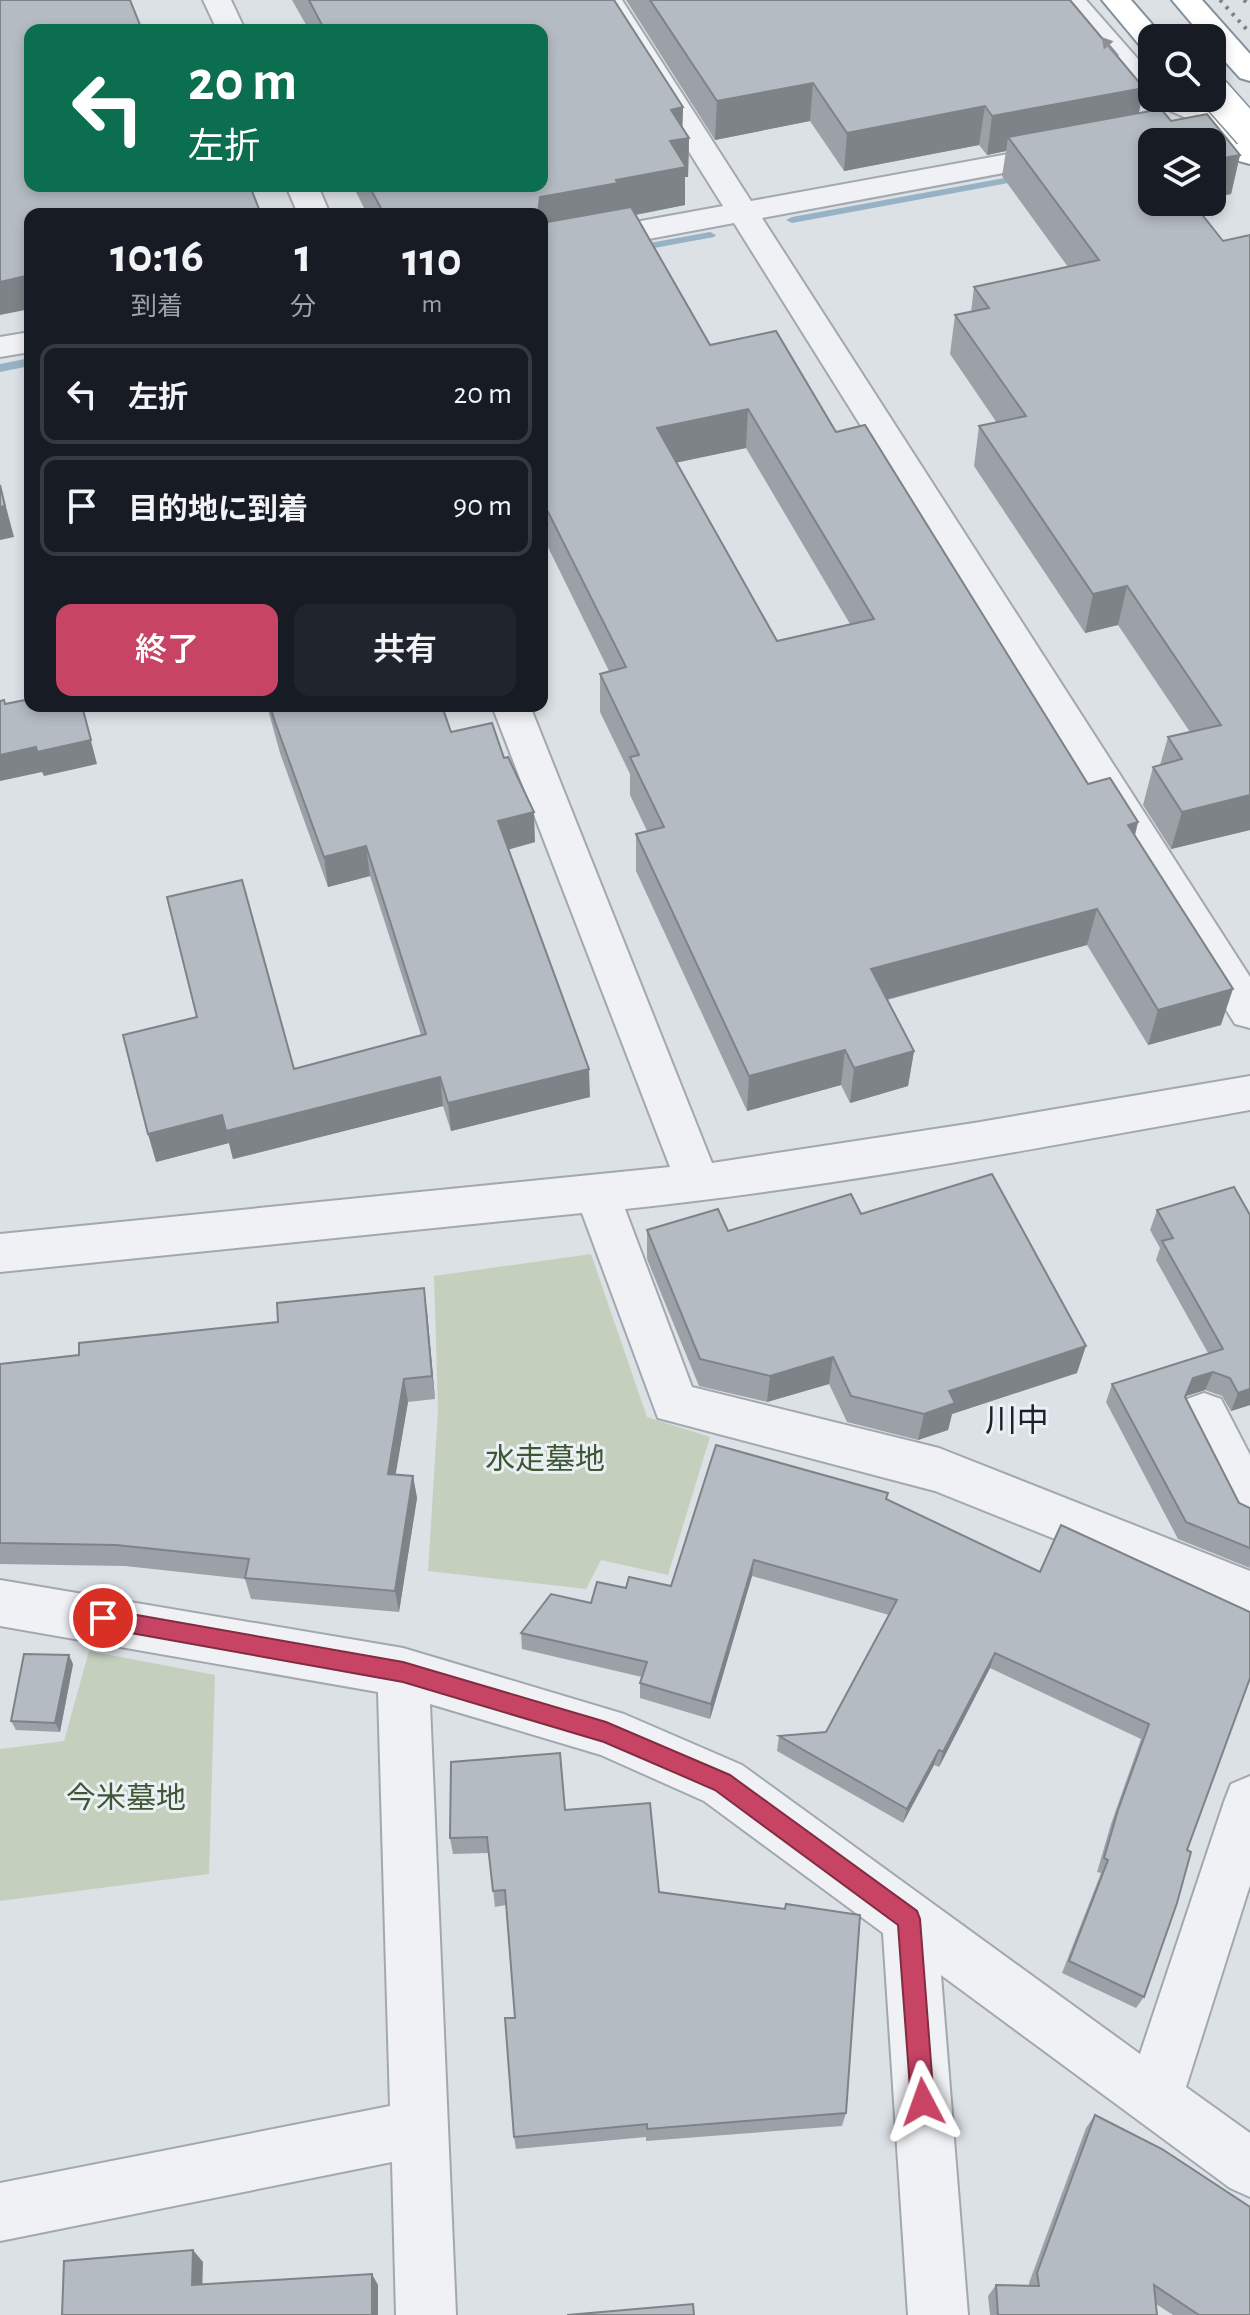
<!DOCTYPE html>
<html lang="ja">
<meta charset="utf-8">
<style>
:root{--surface:#171b24;--page:#20242c;--text:#f1f3f6;--muted:#9ea1a6;--line:#363941;--accent:#c84465}
body{margin:0;font-family:"Alegreya Sans","Noto Sans JP",sans-serif;background:var(--page);color:var(--text);height:100vh;display:flex;flex-direction:column;font-size:30px;white-space:nowrap}
*{box-sizing:border-box;margin:0}
p{font-size:26px;color:var(--muted)}
.icon{flex:none;width:44px;height:44px;fill:none;stroke:currentColor;stroke-width:2;stroke-linecap:round;stroke-linejoin:round}
.map{position:relative;flex:1;overflow:hidden}
.side{position:absolute;left:24px;top:208px;width:524px;height:504px;display:flex;flex-direction:column;background:var(--surface);border-radius:16px;box-shadow:0 4px 12px #0003}
.side>*{flex:none}
.top-card{position:absolute;left:24px;top:24px;width:524px;height:168px;border-radius:16px;box-shadow:0 4px 12px #0003;background:#0b6e4f;color:#fff;overflow:hidden}
.controls{position:absolute;left:1138px;top:24px;display:grid;gap:16px}
.controls a{display:grid;place-items:center;width:88px;height:88px;border-radius:16px;background:var(--surface);box-shadow:0 4px 12px #0003;font-size:40px}
.pin{position:absolute;display:grid;place-items:center;width:68px;height:68px;color:#fff;margin:-34px;border:4px solid #fff;border-radius:50%;box-shadow:0 2px 8px #0007}
.me{position:absolute;width:88px;margin:-44px;rotate:356deg;stroke-linejoin:round;filter:drop-shadow(0 0 6px #0008)}
.turn{display:flex;align-items:center;gap:28px;height:168px;padding:0 32px;font-size:36px}
.turn .icon{width:104px;height:104px;stroke-width:2.5}
.turn b{display:block;font-size:56px;line-height:68px}
.eta{display:flex;justify-content:space-evenly;align-items:center;height:136px;text-align:center}
.eta b{font-size:48px;font-weight:600;line-height:56px}
.button{display:flex;gap:16px;margin-top:auto;padding:16px 32px}
.button a{flex:1;height:92px;border-radius:16px;background:var(--accent);color:#fff;font-size:32px;font-weight:600;line-height:92px;text-align:center}
.button a+a{background:var(--page);color:var(--text)}
ul{padding:0;list-style:none}
li{display:flex;align-items:center;gap:24px;height:100px;margin:0 16px 12px;padding:0 16px;border:4px solid var(--line);border-radius:16px}
li div{flex:1}
li b{display:block;font-size:30px}
li em{font-style:normal}
.map>svg:first-child{display:block}
.green{fill:#c4cfbe}
.lines{fill:none;stroke-linecap:round;stroke-linejoin:round}
.stream{fill:#98b2c5;fill-rule:evenodd}
.minor-casing{stroke:#a2a8af;stroke-width:4}
.highway-casing{stroke:#84909c;stroke-width:4}
.minor{fill:#eff1f4;fill-rule:evenodd}
.highway{fill:#fff;fill-rule:evenodd}
.rail{stroke:#76828f;stroke-width:4;stroke-dasharray:3 6;stroke-linecap:butt}
.highway-bridge-casing{stroke:#84909c;stroke-width:35;stroke-linecap:butt}
.highway-bridge{stroke:#fff;stroke-width:32}
.wall{fill:#9ba1a7;fill-rule:evenodd}
.shaded-wall{fill:#7e8388}
.building{fill:#b4bbc2;stroke:#7e8388;stroke-width:2;fill-rule:evenodd}
.oneway{fill:#8b9098}
.route{fill:#c84465;stroke:#822c42;stroke-width:2}
.labels{text-anchor:middle;dominant-baseline:central;stroke-width:6;stroke-linejoin:round;paint-order:stroke}
.park-label{font-size:30px;fill:#3e5735;stroke:#ebf0f4}
.neighbourhood-label{font-size:32px;fill:#19212c;stroke:#ebf0f4}
</style>
<div class="map">
<svg width="1250" height="2315" viewBox="0 0 1250 2315">
<rect width="100%" height="100%" fill="#dce1e6"/>
<g class="green">
<path d="M591,1254L647,1417L710,1437L668,1575L601,1560L586,1589L428,1571L438,1410L434,1276Z"/>
<path d="M89,1651L215,1675L209,1874L0,1901V1749L64,1741Z"/>
</g>
<g class="lines">
<g class="stream">
<path d="M1026,174L1030,175V179L792,223L786,220L792,217Z"/>
<path d="M710,232L716,235L714,237L633,252L627,249L633,246Z"/>
<path d="M30,358V366L0,372V364Z"/>
</g>
<defs>
<g id="minor">
<path d="M203,0H231L245,30H217Z"/>
<path d="M594,0H622L751,201L1063,144L1074,147L1078,153L1074,159L1063,162L762,218L1250,977V1028L1235,1024L734,223L542,259V239L723,206Z"/>
<path d="M1057,0H1086L1152,75V98C1178,98 1221,99 1237,123L1233,129L1222,132L1211,129L1155,104L1151,98L1141,95L1125,82Z"/>
<path d="M286,186H318L330,214H298Z"/>
<path d="M30,332V352L0,357V337Z"/>
<path d="M492,706H530L712,1163L974,1123L1250,1076V1110C1043,1147 835,1187 625,1209L692,1387L939,1448L1250,1571V1617L935,1491L658,1418L582,1213L0,1272V1234L670,1167Z"/>
<path d="M1204,1393L1221,1399L1250,1455V1525L1233,1519L1180,1414L1187,1399Z"/>
<path d="M0,1580L403,1648L624,1714L742,1765L1140,2054L1224,1802L1231,1784L1250,1776V1885L1186,2087L1250,2133V2197L1230,2188L941,1975L968,2315H908L883,1933L704,1801L601,1755L430,1704L456,2315H396L392,2162L0,2241V2183L390,2106L378,1692L0,1626Z"/>
</g>
<g id="highway">
<path d="M1102,0H1131L1164,38H1152V51L1142,48Z"/>
<path d="M1172,0H1202L1250,54V81L1240,78L1212,47V38H1204Z"/>
<path d="M1213,94L1250,136V164L1239,161L1187,100L1212,98Z"/>
</g>
</defs>
<use href="#minor" class="minor-casing"/>
<use href="#highway" class="highway-casing"/>
<use href="#minor" class="minor"/>
<use href="#highway" class="highway"/>
<g class="rail">
<path d="M1220,0L1250,33"/>
<path d="M1244,0L1250,6"/>
</g>
<defs>
<path id="highway-bridge" d="M1212,90L1250,133"/>
</defs>
<use href="#highway-bridge" class="highway-bridge-casing"/>
<use href="#highway-bridge" class="highway-bridge"/>
</g>
<g class="wall">
<path d="M292,0H614L683,107L682,128L689,138L688,177H685V205L636,215L710,345L836,432L1088,784L1138,822L1135,836L1221,1025L1148,1045L1087,945L887,1000L914,1051L908,1086L850,1103L841,1085L747,1111L636,871V834L647,831L630,795V774L600,712V674L609,671L542,535V214H367L353,186H542V30H309ZM746,448L850,624L777,641L676,462Z"/>
<path d="M626,0H1070L1139,113L1171,121L1240,155L1231,194L1152,202L1223,241L1250,235V830L1171,849L1143,805L1153,767L1160,765L1168,737L1190,732L1118,625L1085,633L974,466L979,426L997,423L950,354L955,315L971,312L974,287L1068,267L1002,176L1006,151L987,155L979,145L844,171L810,121L715,140Z"/>
<path d="M267,706H442L451,732L504,758L535,842L508,849L590,1097L451,1131L443,1106L233,1159L229,1143L156,1162L294,1069L421,1035L370,876L328,887L280,753Z"/>
<path d="M1157,1210L1250,1215V1405L1231,1411L1222,1396L1205,1390L1186,1396L1185,1398L1239,1503L1250,1508V1568L1178,1539L1106,1402L1112,1384L1208,1353L1156,1260L1160,1248L1150,1230Z"/>
<path d="M861,1214L1077,1373L952,1414L948,1430L918,1440L847,1422L829,1384L767,1402L699,1386L647,1259V1230L728,1231Z"/>
<path d="M427,1312L435,1399L408,1402L395,1475L413,1476L417,1498L399,1612L251,1599L245,1579L125,1566L0,1564V1364Z"/>
<path d="M886,1499L1040,1572L1250,1612L1187,1850L1144,1997L1136,2008L1062,1973L1101,1873L1097,1872L1111,1824L1141,1739L990,1668L939,1767L934,1765L903,1823L777,1751L779,1736L826,1732L889,1615L752,1576L710,1719L640,1698V1683L642,1677L522,1649L521,1633L626,1588L671,1586Z"/>
<path d="M73,1664L60,1732L16,1730L11,1721Z"/>
<path d="M565,1810L659,1892L846,2113L842,2126L646,2141V2137L516,2149L514,2137L515,2018L506,1905L495,1907L489,1853L453,1854L450,1838Z"/>
<path d="M1095,2115L1250,2315H1173L1156,2304L1157,2315H990L988,2296L996,2285L1029,2286V2283L1086,2128Z"/>
</g>
<g class="shaded-wall">
<path d="M813,83L810,121L715,140L717,101Z"/>
<path d="M1144,88L1136,127L1008,137L1006,151L987,155L992,116Z"/>
<path d="M985,106L979,145L844,171L847,133Z"/>
<path d="M683,107L682,139L689,138L688,177H685V205L618,218L542,236V214H538L540,197L616,180L671,110Z"/>
<path d="M1240,155L1231,194L1212,198V160Z"/>
<path d="M30,275V309L0,315V282Z"/>
<path d="M748,409L746,448L656,467L657,428Z"/>
<path d="M0,484L14,537L0,540Z"/>
<path d="M1127,586L1118,625L1085,633L1093,594Z"/>
<path d="M82,706L97,764L44,776L42,772L0,781V755Z"/>
<path d="M1250,795V830L1171,849L1182,812Z"/>
<path d="M534,812L535,842L500,852L498,821Z"/>
<path d="M1138,822L1128,859V825Z"/>
<path d="M366,846L370,876L328,887L324,857Z"/>
<path d="M1097,909L1087,945L866,1005L871,969Z"/>
<path d="M1233,989L1221,1025L1148,1045L1158,1010Z"/>
<path d="M845,1050L841,1085L747,1111L749,1076Z"/>
<path d="M914,1051L908,1086L850,1103L854,1068Z"/>
<path d="M589,1069L590,1097L451,1131L448,1103Z"/>
<path d="M440,1077L443,1106L233,1159L226,1131Z"/>
<path d="M222,1115L229,1143L156,1162L148,1134Z"/>
<path d="M424,1288L427,1312L435,1399L432,1376Z"/>
<path d="M1086,1346L1077,1373L952,1414L948,1430L918,1440L924,1414L949,1391Z"/>
<path d="M833,1357L829,1384L767,1402L770,1376Z"/>
<path d="M1213,1372L1205,1390L1186,1396L1177,1415L1193,1378Z"/>
<path d="M404,1379L408,1402L392,1496L388,1474Z"/>
<path d="M1250,1389V1405L1231,1411L1238,1393Z"/>
<path d="M413,1476L417,1498L399,1612L395,1591Z"/>
<path d="M754,1560L752,1576L710,1719L711,1704Z"/>
<path d="M995,1653L990,1668L939,1767L943,1752Z"/>
<path d="M69,1655L73,1664L60,1732L55,1723Z"/>
<path d="M939,1750L934,1765L903,1823L907,1809Z"/>
<path d="M193,2250L203,2262L202,2297L192,2285Z"/>
<path d="M372,2274L378,2285V2315H372Z"/>
</g>
<g class="building">
<path d="M0,0H130L142,30H30V186H250L261,214H30V275L0,282Z"/>
<path d="M309,0H614L683,107L671,110L689,138L670,141L686,167L616,180L618,183L540,197L538,214H384L369,186H542V30H321L319,25H322Z"/>
<path d="M650,0H1070L1144,88L992,116L985,106L847,133L813,83L717,101Z"/>
<path d="M1161,109L1171,121L1207,114L1240,155L1212,160V142H1152V202H1192L1223,241L1250,235V795L1182,812L1153,767L1182,759L1168,737L1221,725L1127,586L1093,594L979,426L1026,416L955,315L989,308L974,287L1099,260L1008,137Z"/>
<path d="M631,207L710,345L776,331L836,432L865,425L1088,784L1110,778L1138,822L1128,825L1233,989L1158,1010L1097,909L871,969L914,1051L854,1068L845,1050L749,1076L636,834L664,827L630,757L639,755L600,674L626,667L542,500V223ZM748,409L874,619L777,641L657,428Z"/>
<path d="M0,485L5,506L0,507Z"/>
<path d="M30,699V706H82L91,740L37,752L36,747L0,755V701L4,700L5,704Z"/>
<path d="M270,706H442L451,732L492,723L504,758L508,757L534,812L498,821L589,1069L448,1103L440,1077L226,1131L222,1115L148,1134L123,1035L197,1017L167,897L242,880L294,1069L426,1034L366,846L324,857L275,722Z"/>
<path d="M992,1174L1086,1346L949,1391L955,1403L924,1414L851,1396L833,1357L770,1376L700,1359L647,1230L718,1209L728,1231L851,1194L861,1214Z"/>
<path d="M1234,1187L1250,1215V1389L1238,1393L1230,1378L1213,1372L1193,1378L1185,1397L1239,1503L1250,1508V1548L1186,1522L1112,1384L1223,1349L1162,1241L1173,1238L1157,1210Z"/>
<path d="M424,1288L432,1376L404,1379L388,1474L413,1476L395,1591L245,1578L249,1559L116,1545L0,1543V1364L79,1355V1343L278,1322L277,1303Z"/>
<path d="M716,1445L888,1493L886,1499L1040,1572L1061,1525L1250,1612V1678L1187,1850L1191,1852L1177,1903L1144,1997L1069,1961L1108,1860L1104,1858L1118,1810L1149,1724L995,1653L943,1752L939,1750L907,1809L779,1736L826,1732L897,1600L754,1560L711,1704L640,1683L647,1662L521,1633L551,1594L591,1603L597,1582L626,1588L629,1577L671,1586Z"/>
<path d="M24,1654L69,1655L55,1723L11,1721Z"/>
<path d="M560,1753L565,1810L650,1803L659,1892L785,1909L786,1904L860,1915L846,2113L647,2129V2124L514,2137L505,2018H515L505,1890L493,1891L487,1837L450,1838L451,1762Z"/>
<path d="M1095,2115L1162,2149L1250,2207V2315H1199L1154,2285L1157,2315H998L996,2285L1039,2286L1037,2273Z"/>
<path d="M193,2250L192,2285L372,2274V2315H62L64,2261Z"/>
<path d="M693,2304L694,2315H567Z"/>
</g>
<defs><path id="oneway-solid" d="M-6-.8H1V-3.2L6.5 0L1 3.2V.8H-6Z" transform="scale(2)"/></defs>
<use class="oneway" href="#oneway-solid" transform="translate(1110 47) rotate(-130)"/>
<path class="route" d="M103,1609L403,1662L606,1722L730,1775L917,1911L920,1919L934,2102L931,2110L923,2113L914,2110L911,2102L898,1925L715,1790L604,1742L403,1682L103,1628L95,1625L92,1618L95,1612Z"/>
<g class="labels">
<g class="park-label">
<text x="545" y="1460">水走墓地</text>
<text x="126" y="1799">今米墓地</text>
</g>
<g class="neighbourhood-label">
<text x="1017" y="1421">川中</text>
</g>
</g>
</svg>
<div class="controls">
<a><svg class="icon" aria-label="search" viewBox="0 0 24 24"><circle cx="10" cy="10" r="6"/><path d="M15 15l6 6"/></svg></a>
<a><svg class="icon" aria-label="layers" viewBox="0 0 24 24"><path d="M12 4l9 5-9 5-9-5zM3 14l9 5 9-5"/></svg></a>
</div>
<div class="pin" style="left:103px;top:1618px;background:#d93025"><svg class="icon" aria-label="arrive" viewBox="0 0 24 24"><path d="M6 21V4h12l-3 4 3 4H6"/></svg></div>
<svg class="me" style="left:923px;top:2102px" viewBox="-20 -20 40 40"><path d="M0-17L14 15 0 8-14 15z" fill="#c84465" stroke="#fff" stroke-width="4"/></svg>
<div class="top-card">
<div class="turn"><svg class="icon" aria-label="left" viewBox="0 0 24 24"><path d="M17 20v-9H6M10 6l-5 5 5 5"/></svg><div><b>20 m</b>左折</div></div>
</div>
<section class="side">
<div class="eta">
<div><b>10:16</b><p>到着</p></div>
<div><b>1</b><p>分</p></div>
<div><b>110</b><p>m</p></div>
</div>
<ul>
<li><svg class="icon" aria-label="left" viewBox="0 0 24 24"><path d="M17 20v-9H6M10 6l-5 5 5 5"/></svg><div><b>左折</b></div><em>20 m</em></li>
<li><svg class="icon" aria-label="arrive" viewBox="0 0 24 24"><path d="M6 21V4h12l-3 4 3 4H6"/></svg><div><b>目的地に到着</b></div><em>90 m</em></li>
</ul>
<div class="button"><a>終了</a><a>共有</a></div>
</section>
</div>
